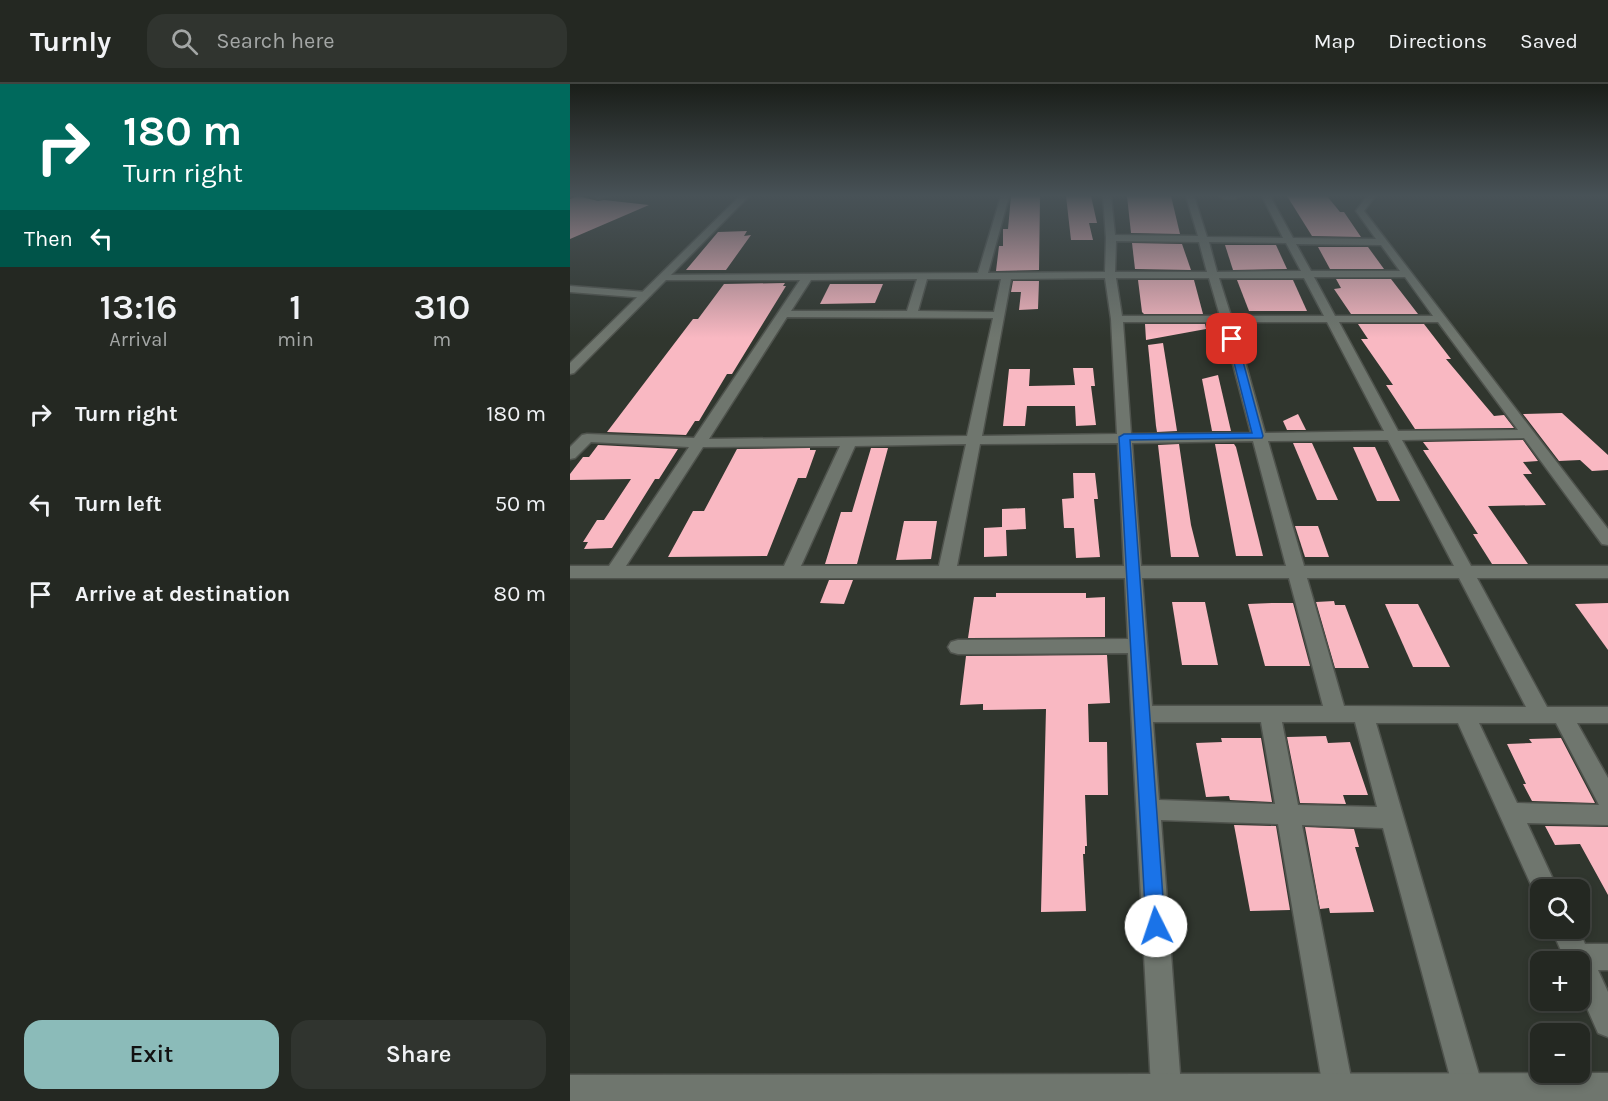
<!DOCTYPE html>
<meta charset="utf-8">
<style>
:root{--surface:#242822;--page:#30342f;--text:#f1f3f6;--muted:#a3a6a5;--line:#414440;--accent:#8bbbb9}
body{margin:0;font-family:Karla,sans-serif;background:var(--page);color:var(--text);height:100vh;display:flex;flex-direction:column;font-size:22px;white-space:nowrap}
*{box-sizing:border-box;margin:0}
p{font-size:20px;color:var(--muted)}
.icon{flex:none;width:33px;height:33px;fill:none;stroke:currentColor;stroke-width:2;stroke-linecap:round;stroke-linejoin:round}
.map{position:relative;flex:1;overflow:hidden}
.sheet{display:flex;flex-direction:column;background:var(--surface);width:570px}
.sheet>*{flex:none}
.top-card{background:#00695c;color:#fff;overflow:hidden}
.buttons{position:absolute;left:960px;top:795px;display:grid;gap:12px}
.buttons a{display:grid;place-items:center;width:60px;height:60px;border-radius:12px;background:var(--surface);box-shadow:0 3px 9px #0003,0 0 0 2px var(--line);font-size:30px}
.pin{position:absolute;display:grid;place-items:center;width:51px;height:51px;color:#fff;margin:-26px;border-radius:12px;box-shadow:0 3px 9px #0006}
.me{position:absolute;width:66px;margin:-33px;rotate:356deg;stroke-linejoin:round;filter:drop-shadow(0 0 4px #0008)}
.turn{display:flex;align-items:center;gap:21px;height:126px;padding:0 24px;font-size:27px}
.turn .icon{width:78px;height:78px;stroke-width:2.5}
.turn b{display:block;font-size:42px;line-height:51px}
.then{display:flex;align-items:center;height:57px;padding:0 24px;background:#0003;gap:12px;font-size:22px}
.eta{display:flex;justify-content:space-evenly;align-items:center;height:102px;text-align:center}
.eta b{font-size:36px;font-weight:600;line-height:42px}
.cta{display:flex;gap:12px;margin-top:auto;padding:12px 24px}
.cta a{flex:1;height:69px;border-radius:18px;background:var(--accent);color:#111;font-size:24px;font-weight:600;line-height:69px;text-align:center}
.cta a+a{background:var(--page);color:var(--text)}
ul{padding:0;list-style:none}
li{display:flex;align-items:center;gap:18px;height:90px;padding:0 24px}
li div{flex:1}
li b{display:block;font-size:22px}
li em{font-style:normal}
header{display:flex;align-items:center;gap:36px;box-sizing:border-box;height:84px;padding:0 30px;background:var(--surface);border-bottom:2px solid var(--line)}
header strong{font-size:28px}
nav{display:flex;gap:33px;margin-inline-start:auto;font-size:21px}
.search{width:420px;height:54px;background:var(--page);display:flex;align-items:center;gap:15px;box-sizing:border-box;padding:0 21px;border-radius:18px;color:var(--muted);font-size:22px}
main{display:flex;flex:1;min-height:0}
.map>svg:first-child{display:block}
.building{fill:#f9b8c2}
.lines{fill:none;stroke-linecap:round;stroke-linejoin:round}
.street-casing{stroke:#4f534d;stroke-width:3}
.secondary-casing{stroke:#4f534d;stroke-width:3}
.street{fill:#6f766e;fill-rule:evenodd}
.secondary{fill:#6f766e;fill-rule:evenodd}
.route{fill:#1a73e8;stroke:#114b97;stroke-width:1.5}
</style>
<header>
<strong>Turnly</strong>
<div class="search"><svg class="icon" aria-label="search" viewBox="0 0 24 24"><circle cx="10" cy="10" r="6"/><path d="M15 15l6 6"/></svg>Search here</div>
<nav><a>Map</a><a>Directions</a><a>Saved</a></nav>
</header>
<main>
<section class="sheet">
<div class="top-card">
<div class="turn"><svg class="icon" aria-label="right" viewBox="0 0 24 24"><path d="M7 20v-9h11M14 6l5 5-5 5"/></svg><div><b>180 m</b>Turn right</div></div>
<div class="then">Then<svg class="icon" aria-label="left" viewBox="0 0 24 24"><path d="M17 20v-9H6M10 6l-5 5 5 5"/></svg></div>
</div>
<div class="eta">
<div><b>13:16</b><p>Arrival</p></div>
<div><b>1</b><p>min</p></div>
<div><b>310</b><p>m</p></div>
</div>
<ul>
<li><svg class="icon" aria-label="right" viewBox="0 0 24 24"><path d="M7 20v-9h11M14 6l5 5-5 5"/></svg><div><b>Turn right</b></div><em>180 m</em></li>
<li><svg class="icon" aria-label="left" viewBox="0 0 24 24"><path d="M17 20v-9H6M10 6l-5 5 5 5"/></svg><div><b>Turn left</b></div><em>50 m</em></li>
<li><svg class="icon" aria-label="arrive" viewBox="0 0 24 24"><path d="M6 21V4h12l-3 4 3 4H6"/></svg><div><b>Arrive at destination</b></div><em>80 m</em></li>
</ul>
<div class="cta"><a>Exit</a><a>Share</a></div>
</section>
<div class="map">
<svg width="1038" height="1017" viewBox="0 0 1038 1017">
<rect width="100%" height="100%" fill="#30362e"/>
<g class="building">
<path d="M8,112L28,117L34,116L79,121L0,155V115Z"/>
<path d="M441,112H470L469,186L426,187L429,162H433V145H438Z"/>
<path d="M496,112H521L527,139H519L523,156H501Z"/>
<path d="M557,112H601L610,150L561,149Z"/>
<path d="M717,112H757L770,128H774L791,153L742,152Z"/>
<path d="M177,147L174,152L181,151L156,186H116L148,148Z"/>
<path d="M562,159L612,160L621,186L565,185Z"/>
<path d="M655,161H706L717,185L663,186Z"/>
<path d="M748,163H798L814,185H760Z"/>
<path d="M766,195H821L848,230H781L764,205L771,204Z"/>
<path d="M568,196H624L633,230H574L572,228Z"/>
<path d="M667,196H723L737,227H679Z"/>
<path d="M443,197H469L468,225L449,226L451,208H441Z"/>
<path d="M215,199L213,202H216L162,290H157L129,337H125L116,351L37,348L123,235H128L154,200Z"/>
<path d="M313,200L305,219L250,220L260,200Z"/>
<path d="M575,240H635L636,245L576,256Z"/>
<path d="M788,240H854L881,275H876L924,332L934,331L944,344L845,345L816,301H823L791,255H798Z"/>
<path d="M593,259L605,334L607,347L587,348L586,342L578,261Z"/>
<path d="M503,284H523L525,302H521L526,341L506,342L505,322H457L455,342H433L439,285H460L459,302L505,301Z"/>
<path d="M648,291L661,347H642L632,295Z"/>
<path d="M992,329L1038,371V386L1022,387L1010,376L989,377L953,330Z"/>
<path d="M728,330L736,346H717L713,337Z"/>
<path d="M953,356L968,377L953,378L962,390H953L976,421L918,422L958,480H922L903,450H908L853,366H859L853,358Z"/>
<path d="M723,359H742L768,416H747Z"/>
<path d="M609,360L621,441L629,473H601L588,361Z"/>
<path d="M645,360H664L666,363L693,472H666Z"/>
<path d="M28,361L108,365L89,395H85L42,464L14,465L18,458H13L27,436H34L61,395L0,396V390L13,373H19Z"/>
<path d="M783,363H805L830,417H807Z"/>
<path d="M240,364V366H246L236,394H228L197,472L98,473L123,427H134L167,365Z"/>
<path d="M301,364H318L287,480H255L271,428H282Z"/>
<path d="M503,389H525L528,415H524L530,473L506,474L504,444H494L492,415L504,414Z"/>
<path d="M455,424L456,445L436,446L437,472L414,473V444L432,443V425Z"/>
<path d="M334,437H367L361,475L326,476Z"/>
<path d="M725,442H748L759,473H735Z"/>
<path d="M259,496H283L274,520L250,519Z"/>
<path d="M426,509H516V514L535,513V553L398,554L404,513H426Z"/>
<path d="M764,517L765,521H775L799,584H765L746,518Z"/>
<path d="M602,518H635L648,581H612Z"/>
<path d="M702,519H723L740,582H695L678,520Z"/>
<path d="M1038,519V566L1005,520Z"/>
<path d="M815,520H848L880,583H843Z"/>
<path d="M537,571L540,619L518,620L519,658H537L538,711H515L517,762H515V770H513L516,827L471,828L476,625L413,626V620L390,621L396,572Z"/>
<path d="M756,652L758,659L780,658L798,711H773L776,720L730,719L717,653Z"/>
<path d="M651,654H691L702,718L660,716L659,712L636,713L626,659L652,658Z"/>
<path d="M991,654L1025,719L962,717L953,700H956L937,660L962,659L959,655Z"/>
<path d="M664,741L706,742L720,826L680,827Z"/>
<path d="M975,742L1038,743V811L1010,760L985,761Z"/>
<path d="M735,743L784,745L789,763H785L804,828L760,829L759,824L750,825Z"/>
</g>
<g class="lines">
<defs>
<g id="street">
<path d="M23,112H39L27,115Z"/>
<path d="M431,112H439L418,189L535,188L536,154L533,112H541L545,151L628,152L616,112H624L637,153L713,154L692,112H700L723,154L806,155L786,127L797,112H805L794,127L1038,445V461L1032,460L954,354L832,356L901,482H1038V494H907L977,623H1038V639H1007L1038,694V741L957,739L988,806H970V816L967,814L888,639H806L913,1004L909,1015L903,1017L887,1015L883,1004L813,744L732,741L783,1004L779,1015L773,1017L757,1015L753,1004L708,740L591,736L611,1003L607,1014L598,1017L585,1014L581,1003L558,569L388,570L381,568L378,563L381,558L388,556L558,555L555,494H0V482H39L119,363L21,358L5,374L0,375V363L12,351L17,350L124,354L230,196H96L91,193L92,191L408,189ZM546,157L629,158L637,188H545ZM639,158L716,159L731,187L647,188ZM726,160L811,161L830,187H741ZM744,193H835L863,232H765ZM535,194L541,235L547,350L412,352L441,195ZM546,194H639L650,232H552ZM649,194H734L754,232H661ZM347,195L337,227H221L241,196ZM357,195H431L424,228L348,227ZM217,233L423,234L397,352L139,355ZM553,238H652L681,349L561,350ZM664,238H757L814,347L695,349ZM769,238H868L948,346L828,347ZM818,356L884,482H734L698,357ZM683,357L716,482H571L562,359ZM548,359L554,482H387L410,360ZM396,360L369,482H231L285,362ZM270,362L214,482H56L133,363ZM572,494H719L753,622H582ZM737,494H889L956,623L774,622ZM583,638H691L705,720L589,716ZM712,638H785L807,723L728,721ZM909,639H986L1029,721L947,719Z"/>
<path d="M649,112H670C666,116 653,116 649,112Z"/>
<path d="M0,202L76,208L81,211L76,214L0,208Z"/>
<path d="M981,844H1008L1015,860H1038V886H1028L1038,908V953L1028,949L1010,908V878H996Z"/>
</g>
<g id="secondary">
<path d="M170,112H179L4,289L0,290V279Z"/>
<path d="M1038,989V1017H0V991Z"/>
</g>
</defs>
<use href="#street" class="street-casing"/>
<use href="#secondary" class="secondary-casing"/>
<use href="#street" class="street"/>
<use href="#secondary" class="secondary"/>
</g>
<linearGradient id="sky" x2="0" y2="1"><stop stop-color="#1a1e19"/><stop offset="0.44" stop-color="#485257"/><stop offset="1" stop-color="#485257" stop-opacity="0"/></linearGradient>
<rect width="1038" height="254" fill="url(#sky)"/>
<path class="route" d="M662,252L667,255L693,352L692,354L560,356L595,842L593,848L586,851L579,848L576,842L549,353L554,350L682,349L658,255Z"/>
</svg>
<div class="buttons">
<a><svg class="icon" aria-label="search" viewBox="0 0 24 24"><circle cx="10" cy="10" r="6"/><path d="M15 15l6 6"/></svg></a>
<a>+</a>
<a>−</a>
</div>
<div class="pin" style="left:662px;top:255px;background:#d93025"><svg class="icon" aria-label="arrive" viewBox="0 0 24 24"><path d="M6 21V4h12l-3 4 3 4H6"/></svg></div>
<svg class="me" style="left:586px;top:842px" viewBox="-20 -20 40 40"><circle r="19" fill="#fff"/><path d="M0-13L10 11 0 6-10 11z" fill="#1a73e8"/></svg>
</div>
</main>
